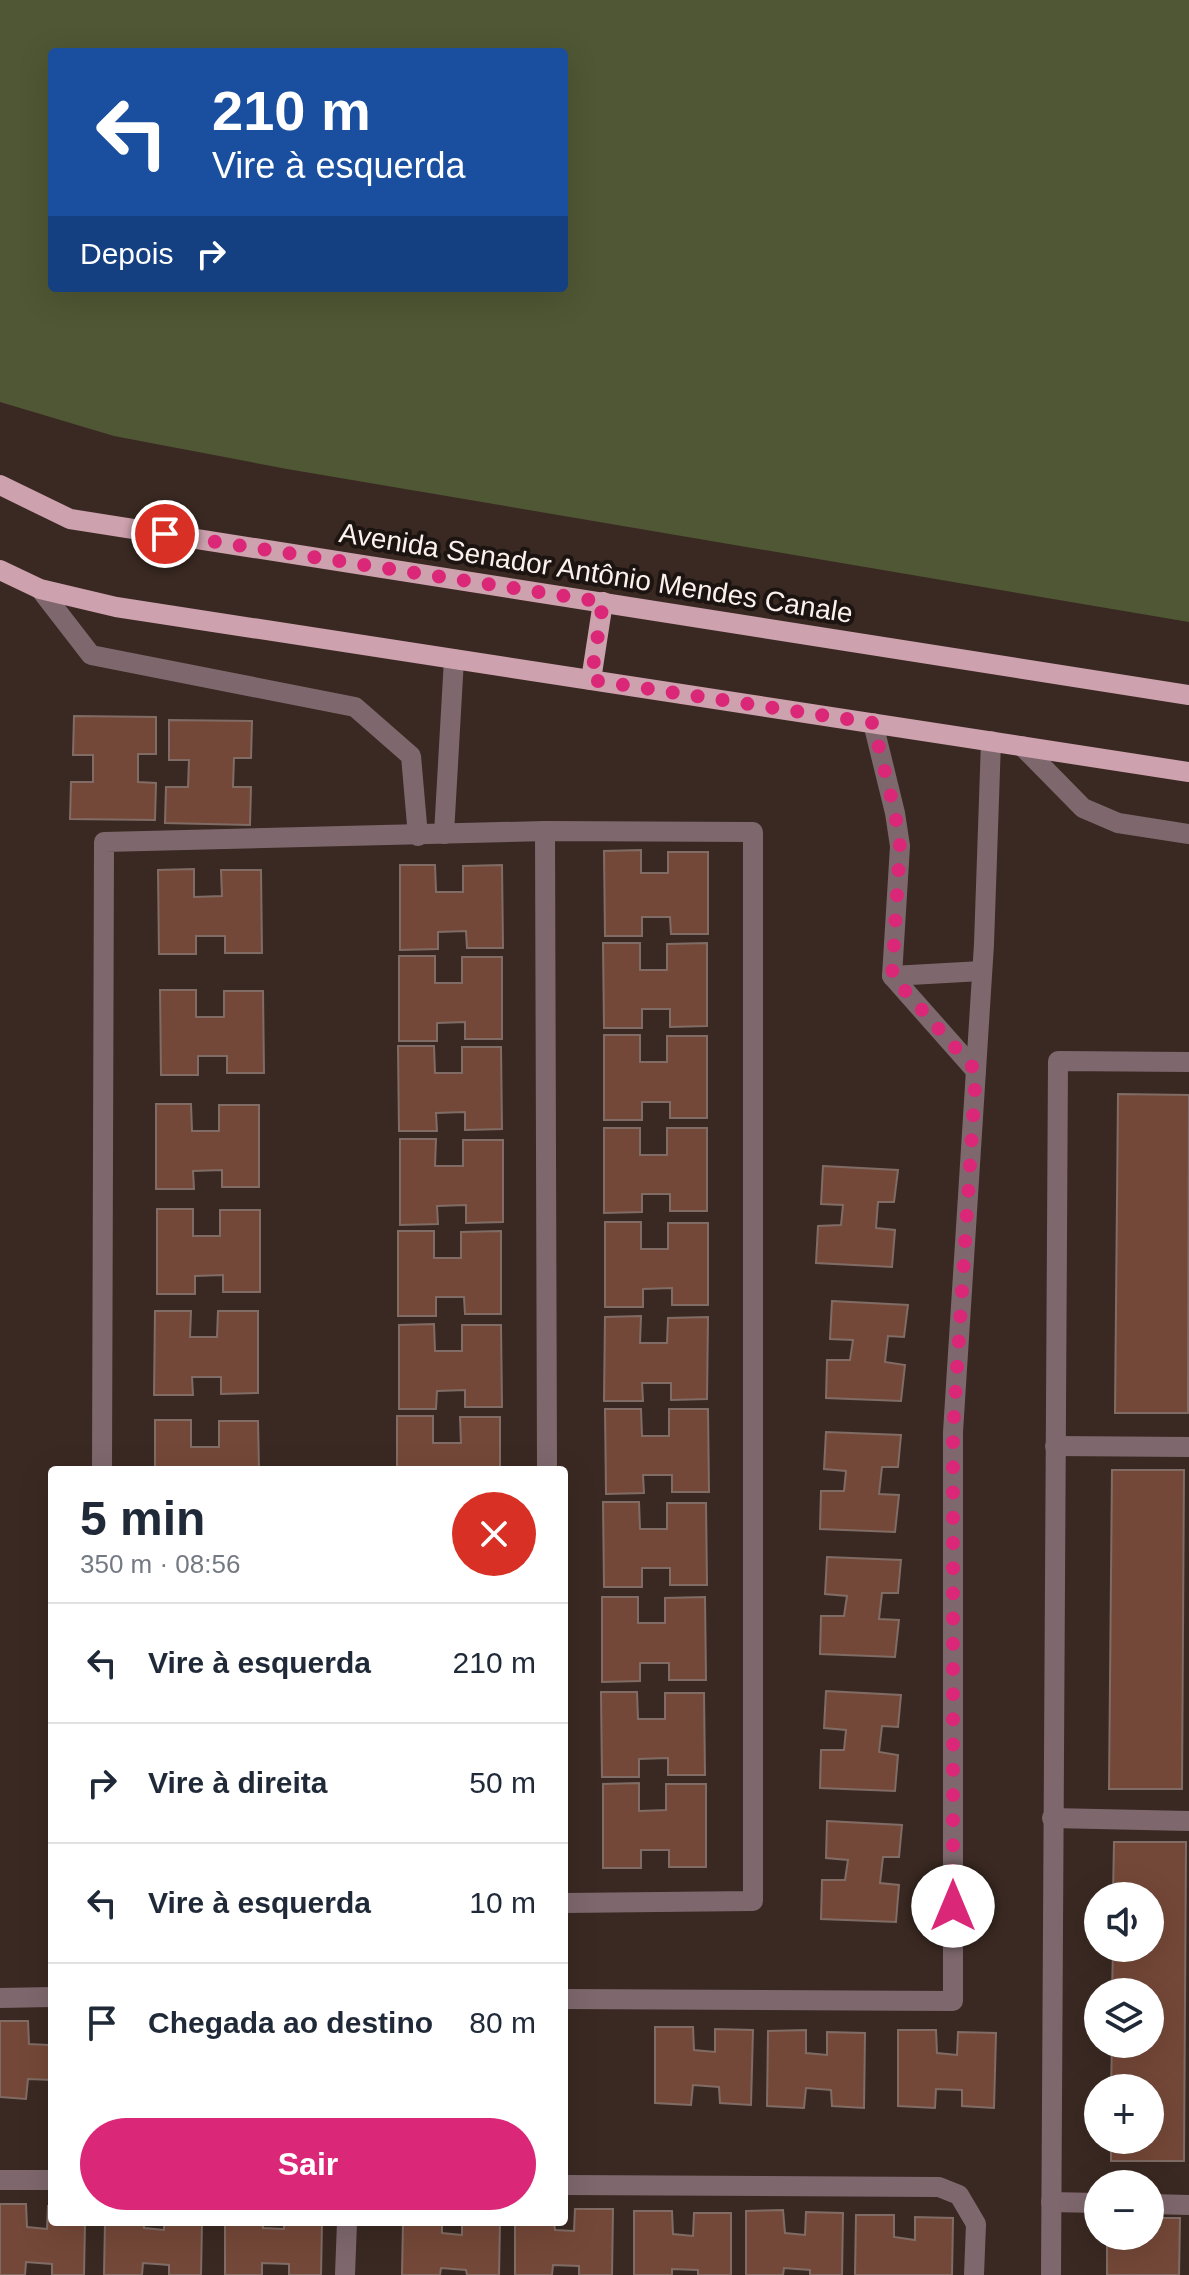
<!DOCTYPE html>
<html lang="pt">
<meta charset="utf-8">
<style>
:root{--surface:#fff;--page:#f6f6f7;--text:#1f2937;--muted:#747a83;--line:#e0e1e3;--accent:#db2777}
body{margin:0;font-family:Arial,sans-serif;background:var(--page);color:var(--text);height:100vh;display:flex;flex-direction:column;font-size:30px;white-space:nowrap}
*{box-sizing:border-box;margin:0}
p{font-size:26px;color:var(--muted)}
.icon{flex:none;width:44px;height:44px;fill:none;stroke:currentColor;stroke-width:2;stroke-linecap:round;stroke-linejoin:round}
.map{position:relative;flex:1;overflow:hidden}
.details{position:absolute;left:48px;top:1466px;width:520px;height:760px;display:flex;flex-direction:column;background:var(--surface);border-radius:8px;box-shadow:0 8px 32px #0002}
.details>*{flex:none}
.banner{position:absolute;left:48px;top:48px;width:520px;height:244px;border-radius:8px;box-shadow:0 8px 32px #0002;background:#1a4fa0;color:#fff;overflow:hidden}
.fabs{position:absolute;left:1084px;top:1882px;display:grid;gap:16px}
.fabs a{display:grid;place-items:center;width:80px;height:80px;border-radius:50%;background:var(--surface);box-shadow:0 8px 32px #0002;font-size:40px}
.pin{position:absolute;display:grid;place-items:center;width:68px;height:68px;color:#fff;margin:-34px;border:4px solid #fff;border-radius:50%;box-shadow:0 2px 8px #0007}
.me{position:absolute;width:88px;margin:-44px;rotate:0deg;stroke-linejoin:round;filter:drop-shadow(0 0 6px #0008)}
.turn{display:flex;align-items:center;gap:28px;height:168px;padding:0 32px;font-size:36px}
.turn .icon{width:104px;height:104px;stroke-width:2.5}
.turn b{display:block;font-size:56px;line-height:68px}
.then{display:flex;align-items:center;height:76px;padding:0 32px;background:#0003;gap:16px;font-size:30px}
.round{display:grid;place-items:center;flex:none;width:84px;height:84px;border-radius:42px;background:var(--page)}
.head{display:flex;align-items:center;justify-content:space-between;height:136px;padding:0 32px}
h1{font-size:48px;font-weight:700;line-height:60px}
.primary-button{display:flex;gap:16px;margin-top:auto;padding:16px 32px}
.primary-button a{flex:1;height:92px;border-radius:48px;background:var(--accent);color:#fff;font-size:32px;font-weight:700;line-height:92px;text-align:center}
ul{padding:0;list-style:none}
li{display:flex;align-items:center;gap:24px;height:120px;padding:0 32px;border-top:2px solid var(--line)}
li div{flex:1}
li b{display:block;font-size:30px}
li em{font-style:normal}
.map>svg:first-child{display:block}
.green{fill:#4f5734;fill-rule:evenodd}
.building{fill:#744838;stroke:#806c64;stroke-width:2}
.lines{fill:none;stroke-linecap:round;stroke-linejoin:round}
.minor{stroke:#7e686e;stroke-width:20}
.major{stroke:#cda1ae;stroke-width:20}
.route{stroke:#db2777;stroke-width:14;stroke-dasharray:0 25.2}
.labels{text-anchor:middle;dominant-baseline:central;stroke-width:8;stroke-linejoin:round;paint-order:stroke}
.street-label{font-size:28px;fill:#fdf1ed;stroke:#1c1411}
</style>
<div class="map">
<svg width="1189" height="2275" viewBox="0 0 1189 2275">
<rect width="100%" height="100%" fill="#3a2922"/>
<path class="green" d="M0,0H1189V622L287,469L114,436L0,402ZM52,52H564V288H52Z"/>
<g class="building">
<path d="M74,716L156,717V754H138V782L156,783L155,820L70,819L71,782H93V755H73Z"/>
<path d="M169,720L252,721L251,758H234L233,787H251L250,825L165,823L166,787H188L189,760H169Z"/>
<path d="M641,850V873H668V852H708V934H671L670,917H642V936H605L604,851Z"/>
<path d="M400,865H435L436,892H463V866L502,865L503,948H467L466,931L438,932V949L400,950Z"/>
<path d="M194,869V897L222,896L221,870H261L262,953H225V936H196V954H159L158,870Z"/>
<path d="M603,943H640V970H667V944L707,943V1026L670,1027V1009H642V1028H604Z"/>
<path d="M399,956H435V983H462V957H502V1039H465V1022L437,1023V1041H399Z"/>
<path d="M160,990H196V1017H224V991H263L264,1073H227V1056H198V1075H161Z"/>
<path d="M604,1035H640V1062H667V1036H707V1118H670V1102H642V1120H604Z"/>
<path d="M398,1046H434L435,1073H462V1047H501L502,1129L465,1130V1112L436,1113L437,1131H399Z"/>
<path d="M1118,1094L1189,1095L1188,1413H1115Z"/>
<path d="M156,1104H191L192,1131H219V1105H259V1187H222V1170L193,1171L194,1189H156Z"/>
<path d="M604,1128H640V1155H667V1128H707V1211H670V1194H642V1212L604,1213Z"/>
<path d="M400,1139H436L435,1166H463V1140H503V1222L466,1223V1205L437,1206L438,1224L400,1225Z"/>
<path d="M823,1166L898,1170L894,1202H878L876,1228L895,1230L892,1267L816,1263L818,1226L841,1225L843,1205L821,1204Z"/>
<path d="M157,1209H193V1236H220V1210H260V1292H223V1275L195,1276V1294H157Z"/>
<path d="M605,1222H641V1249H668V1223H708V1305H672V1288L643,1289V1307H605Z"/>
<path d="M398,1231H434V1258H461V1232L501,1231V1314H465L464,1297H436V1316H398Z"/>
<path d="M832,1301L908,1305L904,1337L888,1336L885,1362L905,1365L901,1401L826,1398L827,1360H850L853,1340L830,1339Z"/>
<path d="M155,1311H191L190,1337H217L218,1311H258V1393L221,1394V1377H192L193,1395H154Z"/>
<path d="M641,1316L640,1343H667L668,1318L708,1317L707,1399L671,1400V1383H642L643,1401H604L605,1317Z"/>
<path d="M434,1324L435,1351H462V1325H501L502,1407H465V1390L437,1391L436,1409H399V1325Z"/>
<path d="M605,1409H641L642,1436H669V1409H708L709,1492H672V1475H643L644,1493L606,1494Z"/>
<path d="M397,1416H433V1443H461L460,1417H500V1470H397Z"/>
<path d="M155,1420H191V1447H219V1421H258L259,1470H155Z"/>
<path d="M826,1432L901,1435L898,1467H882L879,1494L899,1495L895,1532L820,1529L821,1491H844L846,1471L824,1469Z"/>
<path d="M1112,1470H1184L1182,1789H1109Z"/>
<path d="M603,1502H639L640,1529H667V1503H706L707,1585H670V1568H642V1587H604Z"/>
<path d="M827,1557L901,1560L898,1593H882L879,1619L899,1620L895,1657L820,1654L821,1616H844L847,1596L825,1594Z"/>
<path d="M602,1597H638V1623H665V1598L705,1597L706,1680H669V1663H640V1681L602,1682Z"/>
<path d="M826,1691L901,1695L898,1727L882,1726L879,1752L898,1755L895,1791L820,1788L821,1750H844L846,1730L824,1728Z"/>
<path d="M601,1692H637L638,1719H665V1693H704L705,1775H668V1758L639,1759V1777H602Z"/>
<path d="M639,1783V1811L666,1810V1784H706V1867H669V1850H641V1868H603V1784Z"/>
<path d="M827,1821L902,1825L899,1857H883L880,1883L899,1885L896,1922L821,1919L822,1880H845L848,1860L826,1858Z"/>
<path d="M1114,1842H1186L1184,2161H1111V2140H1150V2088H1111L1112,2044H1150V1992H1112L1113,1948H1150V1896H1113Z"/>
<path d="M0,2021H28L29,2044L49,2045L50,2023H52V2080L28,2079L26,2099L0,2097Z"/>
<path d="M655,2027H693L694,2050L715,2052V2029L753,2030L751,2105L720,2103L719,2087L693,2085L691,2105L655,2103Z"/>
<path d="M806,2030V2053L827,2055V2032L865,2033L864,2108L832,2106L831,2090L806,2088L804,2108L767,2106L768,2031Z"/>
<path d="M898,2030H936L937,2053L957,2055L958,2032L996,2033L994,2108L962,2106V2090L936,2089L935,2108L898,2106Z"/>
<path d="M0,2204H26L27,2227L47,2229L48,2206H52V2222H85L84,2275H52V2264L26,2262L25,2275H0Z"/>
<path d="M575,2209H613L612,2275H579V2266L553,2265L552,2275H515V2222H554L555,2230L574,2231Z"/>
<path d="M783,2210L785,2233L805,2235L806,2212L843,2213L842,2275H810V2270L784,2268L783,2275H746V2211Z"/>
<path d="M634,2211H672L673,2234L693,2236L694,2213H731V2275H698V2270L672,2269V2275H634Z"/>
<path d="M856,2215H894V2237L915,2240V2217L953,2218L952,2275H855Z"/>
<path d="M1150,2218H1180L1179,2275H1107V2236H1150Z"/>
<path d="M105,2222H144V2228L164,2230V2222H202L201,2275H169V2265L143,2263L142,2275H104Z"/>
<path d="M225,2222H263V2228L284,2229V2222H322L321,2275H289V2264L262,2263V2275H225Z"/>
<path d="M403,2222H442V2233L462,2235V2222H500L499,2275H467L466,2270L441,2268L440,2275H402Z"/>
</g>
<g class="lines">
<g class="minor">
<path d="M40,589L91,655L355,707L411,756L418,836"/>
<path d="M873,723L895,813L900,846L892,976L976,1071"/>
<path d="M1022,746L1083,808L1118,823L1189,834"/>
<path d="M545,831L547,1470"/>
<path d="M444,834L454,659"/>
<path d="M892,976L982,971"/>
<path d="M1055,1446L1189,1447"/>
<path d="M102,1470L104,842L545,831L753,832V1901L564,1903"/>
<path d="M1052,1818L1189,1821"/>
<path d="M0,1998L52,1997"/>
<path d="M564,1999L953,2001V1432L984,944L991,741"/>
<path d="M0,2180H52"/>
<path d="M564,2185L939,2187L959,2195L976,2224L974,2275"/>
<path d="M1051,2202L1098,2203"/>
<path d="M1150,2204L1189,2205"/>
<path d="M345,2275L347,2222"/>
<path d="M1051,2275L1058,1061L1189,1062"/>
</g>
<g class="major">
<path d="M0,485L70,519L1189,695"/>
<path d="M0,570L40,589L116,607L1189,772"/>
<path d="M591,680L603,602"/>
</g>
</g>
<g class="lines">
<path class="route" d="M165,534L603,602L591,680L873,723L895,813L900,846L892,976L976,1071L953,1432V1906"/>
</g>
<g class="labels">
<g class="street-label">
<text transform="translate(596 573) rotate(9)">Avenida Senador Antônio Mendes Canale</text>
</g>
</g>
</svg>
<div class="fabs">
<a><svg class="icon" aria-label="sound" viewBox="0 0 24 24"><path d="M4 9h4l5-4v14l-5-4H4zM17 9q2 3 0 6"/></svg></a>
<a><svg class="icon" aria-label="layers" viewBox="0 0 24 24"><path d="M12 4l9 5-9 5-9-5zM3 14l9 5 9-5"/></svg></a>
<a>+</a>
<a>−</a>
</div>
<div class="pin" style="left:165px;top:534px;background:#d93025"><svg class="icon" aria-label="arrive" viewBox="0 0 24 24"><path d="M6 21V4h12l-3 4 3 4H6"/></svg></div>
<svg class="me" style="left:953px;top:1906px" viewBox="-20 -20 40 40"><circle r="19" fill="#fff"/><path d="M0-13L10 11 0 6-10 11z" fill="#db2777"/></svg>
<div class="banner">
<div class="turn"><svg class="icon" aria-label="left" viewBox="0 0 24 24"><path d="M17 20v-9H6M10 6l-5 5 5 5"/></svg><div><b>210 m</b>Vire à esquerda</div></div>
<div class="then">Depois<svg class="icon" aria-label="right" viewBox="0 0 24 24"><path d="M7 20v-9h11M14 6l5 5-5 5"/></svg></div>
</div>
<section class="details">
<div class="head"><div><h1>5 min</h1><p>350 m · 08:56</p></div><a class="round" style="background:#d93025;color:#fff"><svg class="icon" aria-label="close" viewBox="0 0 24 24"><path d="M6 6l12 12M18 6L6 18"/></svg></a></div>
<ul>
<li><svg class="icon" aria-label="left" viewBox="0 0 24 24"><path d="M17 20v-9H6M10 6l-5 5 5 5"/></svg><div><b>Vire à esquerda</b></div><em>210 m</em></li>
<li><svg class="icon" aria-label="right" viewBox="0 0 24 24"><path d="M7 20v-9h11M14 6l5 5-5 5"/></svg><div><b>Vire à direita</b></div><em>50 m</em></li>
<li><svg class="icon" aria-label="left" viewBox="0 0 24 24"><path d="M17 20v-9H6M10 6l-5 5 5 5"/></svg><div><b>Vire à esquerda</b></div><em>10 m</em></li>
<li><svg class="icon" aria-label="arrive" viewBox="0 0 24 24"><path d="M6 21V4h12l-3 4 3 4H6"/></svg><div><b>Chegada ao destino</b></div><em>80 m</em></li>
</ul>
<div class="primary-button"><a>Sair</a></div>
</section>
</div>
